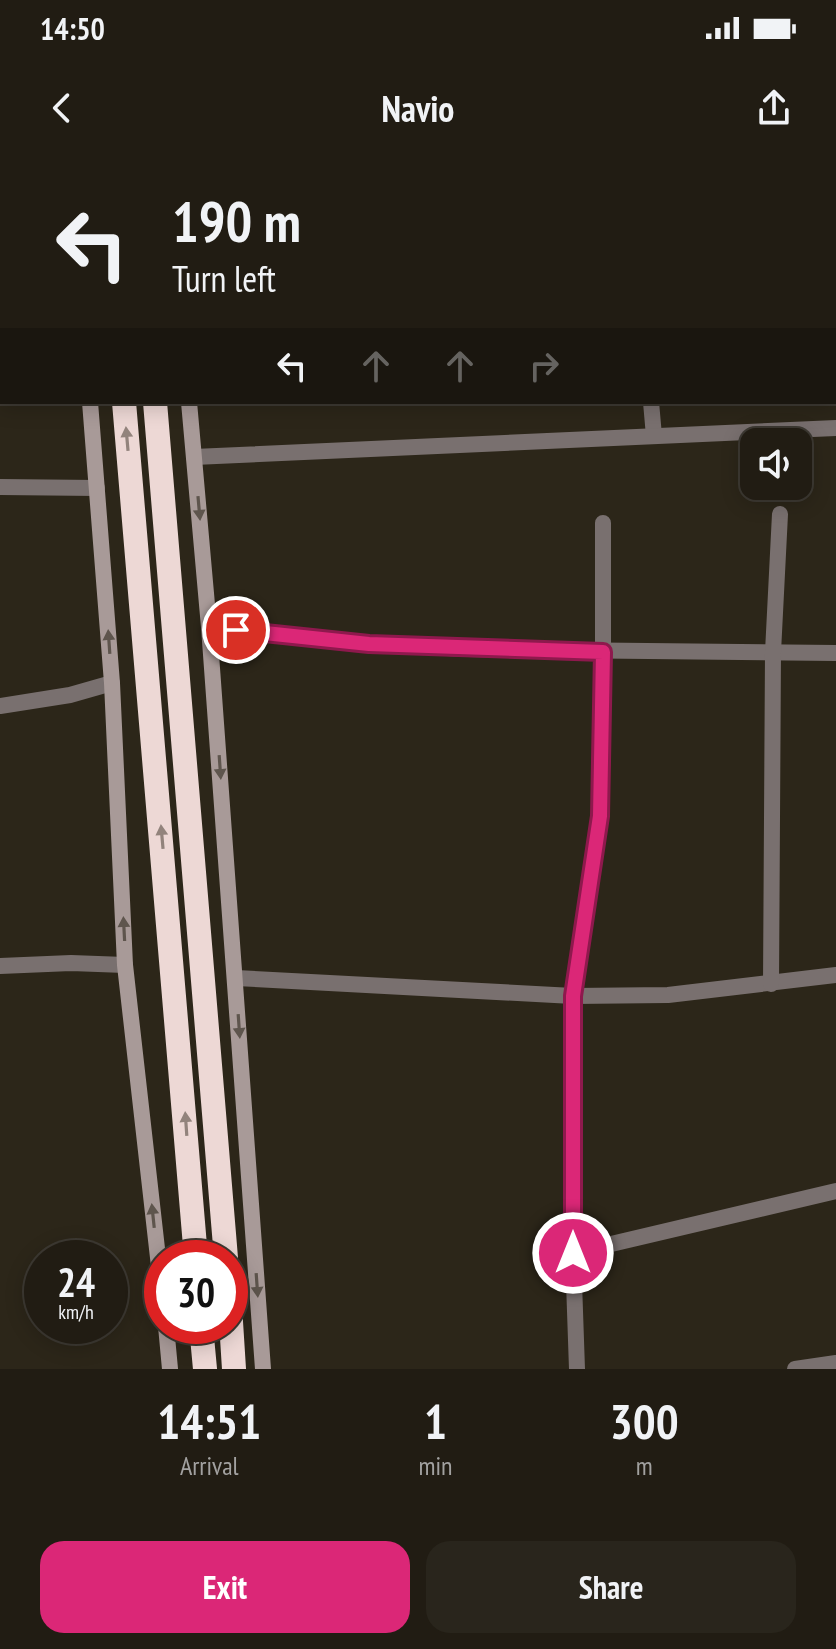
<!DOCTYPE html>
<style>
:root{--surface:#211c13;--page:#29251c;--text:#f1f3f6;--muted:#a2a1a0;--line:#3e3a33;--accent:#db2777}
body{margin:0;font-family:"PT Sans Narrow",sans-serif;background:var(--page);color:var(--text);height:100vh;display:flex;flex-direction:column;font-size:30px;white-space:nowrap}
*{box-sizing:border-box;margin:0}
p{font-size:26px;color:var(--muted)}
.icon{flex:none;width:44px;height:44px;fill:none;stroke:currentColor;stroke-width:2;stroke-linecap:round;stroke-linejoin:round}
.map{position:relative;height:1209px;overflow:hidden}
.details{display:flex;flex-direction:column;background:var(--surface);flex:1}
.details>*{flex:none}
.guide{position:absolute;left:0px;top:0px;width:836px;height:244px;box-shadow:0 4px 20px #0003,0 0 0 2px var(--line);background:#211c13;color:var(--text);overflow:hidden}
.controls{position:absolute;left:740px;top:268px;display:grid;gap:16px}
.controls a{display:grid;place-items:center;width:72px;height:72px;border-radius:16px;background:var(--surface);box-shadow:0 4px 20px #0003,0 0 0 2px var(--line);font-size:40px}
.speed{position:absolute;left:24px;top:1080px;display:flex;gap:16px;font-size:40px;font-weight:700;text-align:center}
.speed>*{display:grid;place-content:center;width:104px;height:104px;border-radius:50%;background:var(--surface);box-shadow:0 4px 20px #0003,0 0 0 2px var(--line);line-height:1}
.speed small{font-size:20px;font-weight:400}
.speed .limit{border:12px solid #d22;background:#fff;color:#111}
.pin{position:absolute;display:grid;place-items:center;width:68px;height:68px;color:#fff;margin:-34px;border:4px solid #fff;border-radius:50%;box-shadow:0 2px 8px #0007}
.me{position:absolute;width:88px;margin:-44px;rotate:0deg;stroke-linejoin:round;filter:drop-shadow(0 0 6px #0008)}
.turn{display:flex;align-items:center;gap:28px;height:168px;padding:0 40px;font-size:36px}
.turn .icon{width:104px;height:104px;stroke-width:2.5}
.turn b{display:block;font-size:56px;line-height:68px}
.lanes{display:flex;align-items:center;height:76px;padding:0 40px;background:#0003;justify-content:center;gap:40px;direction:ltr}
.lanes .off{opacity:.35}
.eta{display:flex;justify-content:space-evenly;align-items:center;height:136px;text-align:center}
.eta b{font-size:48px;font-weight:700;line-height:56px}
.button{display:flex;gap:16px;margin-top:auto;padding:16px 40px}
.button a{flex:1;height:92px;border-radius:24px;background:var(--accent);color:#fff;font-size:32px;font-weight:700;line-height:92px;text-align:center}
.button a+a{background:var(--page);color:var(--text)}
.status{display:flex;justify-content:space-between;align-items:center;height:56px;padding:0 40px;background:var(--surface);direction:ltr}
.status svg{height:22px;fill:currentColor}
header{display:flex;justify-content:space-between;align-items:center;height:104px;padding:0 40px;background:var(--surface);font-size:36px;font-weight:700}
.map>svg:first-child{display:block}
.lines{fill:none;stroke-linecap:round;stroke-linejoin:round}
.street{stroke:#79706f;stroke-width:16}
.secondary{stroke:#a89a98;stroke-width:16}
.highway{stroke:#edd8d5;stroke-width:24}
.oneway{fill:#92837c}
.oneway2{fill:#5e554d}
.route-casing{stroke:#8e194d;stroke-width:20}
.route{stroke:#db2777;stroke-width:14}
</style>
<div class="status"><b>14:50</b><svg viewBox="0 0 49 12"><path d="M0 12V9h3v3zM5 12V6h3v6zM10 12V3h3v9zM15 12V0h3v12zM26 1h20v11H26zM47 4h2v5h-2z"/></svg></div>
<header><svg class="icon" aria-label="back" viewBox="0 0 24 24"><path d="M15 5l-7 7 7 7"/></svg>Navio<svg class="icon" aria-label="share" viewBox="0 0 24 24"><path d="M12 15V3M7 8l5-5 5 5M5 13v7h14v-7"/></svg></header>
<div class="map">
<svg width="836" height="1209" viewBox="0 0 836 1209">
<rect width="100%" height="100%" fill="#2c2619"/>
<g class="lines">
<g class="street">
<path d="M630,0L631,2"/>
<path d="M821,0V2"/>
<path d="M834,71L836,82"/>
<path d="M0,229H2"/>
<path d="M651,242L654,276"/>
<path d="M194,297L836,268"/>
<path d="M0,327L97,328"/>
<path d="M209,467L369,484L467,489L836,493"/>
<path d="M0,546L70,535L112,523"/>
<path d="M0,806L71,803L125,805"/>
<path d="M236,818L573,836L668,835L836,815"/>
<path d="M771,824L773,492L780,354"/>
<path d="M573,1093L836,1031"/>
<path d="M577,1209L573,1093V836L600,656L603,586V363"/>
<path d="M795,1209L836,1203"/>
</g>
<g class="secondary">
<path d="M70,0V2"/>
<path d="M164,0V2"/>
<path d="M90,242L112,523L125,805L162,1133"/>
<path d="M189,242L209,467L263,1209"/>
<path d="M166,1166L170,1209"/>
</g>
<g class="highway">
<path d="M103,0V2"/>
<path d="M131,0V2"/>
<path d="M124,242L196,1098"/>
<path d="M155,242L226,1098"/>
<path d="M230,1146L234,1209"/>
<path d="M201,1166L205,1209"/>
</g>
</g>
<defs><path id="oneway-solid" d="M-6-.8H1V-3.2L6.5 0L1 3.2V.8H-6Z" transform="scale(2)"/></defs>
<g class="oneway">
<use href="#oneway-solid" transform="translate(127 279) rotate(-95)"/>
<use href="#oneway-solid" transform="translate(162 677) rotate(-95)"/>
<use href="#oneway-solid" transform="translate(186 964) rotate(-94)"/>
</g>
<g class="oneway2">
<use href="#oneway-solid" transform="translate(199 348) rotate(85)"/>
<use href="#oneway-solid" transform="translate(109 482) rotate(-94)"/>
<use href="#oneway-solid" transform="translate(220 607) rotate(86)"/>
<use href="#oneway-solid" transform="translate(124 769) rotate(-93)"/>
<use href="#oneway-solid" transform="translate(239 866) rotate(86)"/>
<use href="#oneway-solid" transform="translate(153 1056) rotate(-96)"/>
<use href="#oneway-solid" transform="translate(257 1125) rotate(86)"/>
</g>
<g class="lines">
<defs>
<path id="route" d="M236,470L369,484L603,492L600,656L573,836V1093"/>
</defs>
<use href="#route" class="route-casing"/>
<use href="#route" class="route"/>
</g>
</svg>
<div class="controls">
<a><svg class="icon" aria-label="sound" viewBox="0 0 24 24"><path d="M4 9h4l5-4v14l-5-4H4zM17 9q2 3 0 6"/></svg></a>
</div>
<div class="speed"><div>24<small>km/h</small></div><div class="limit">30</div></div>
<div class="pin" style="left:236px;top:470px;background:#d93025"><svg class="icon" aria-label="arrive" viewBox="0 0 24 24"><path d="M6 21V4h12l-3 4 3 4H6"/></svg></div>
<svg class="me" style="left:573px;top:1093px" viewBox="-20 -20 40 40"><circle r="17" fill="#db2777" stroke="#fff" stroke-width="3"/><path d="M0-11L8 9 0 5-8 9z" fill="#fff"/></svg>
<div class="guide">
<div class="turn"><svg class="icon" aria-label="left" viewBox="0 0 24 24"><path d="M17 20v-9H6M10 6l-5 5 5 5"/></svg><div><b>190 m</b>Turn left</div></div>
<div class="lanes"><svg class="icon" aria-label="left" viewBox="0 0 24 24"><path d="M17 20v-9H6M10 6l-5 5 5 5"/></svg><svg class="icon off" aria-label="ahead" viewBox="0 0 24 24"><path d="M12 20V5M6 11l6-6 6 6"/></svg><svg class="icon off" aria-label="ahead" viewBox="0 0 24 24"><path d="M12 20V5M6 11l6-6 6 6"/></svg><svg class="icon off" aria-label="right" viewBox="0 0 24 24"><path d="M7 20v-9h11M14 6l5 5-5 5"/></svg></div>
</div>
</div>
<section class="details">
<div class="eta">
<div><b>14:51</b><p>Arrival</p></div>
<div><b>1</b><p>min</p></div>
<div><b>300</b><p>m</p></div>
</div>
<div class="button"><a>Exit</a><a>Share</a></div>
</section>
